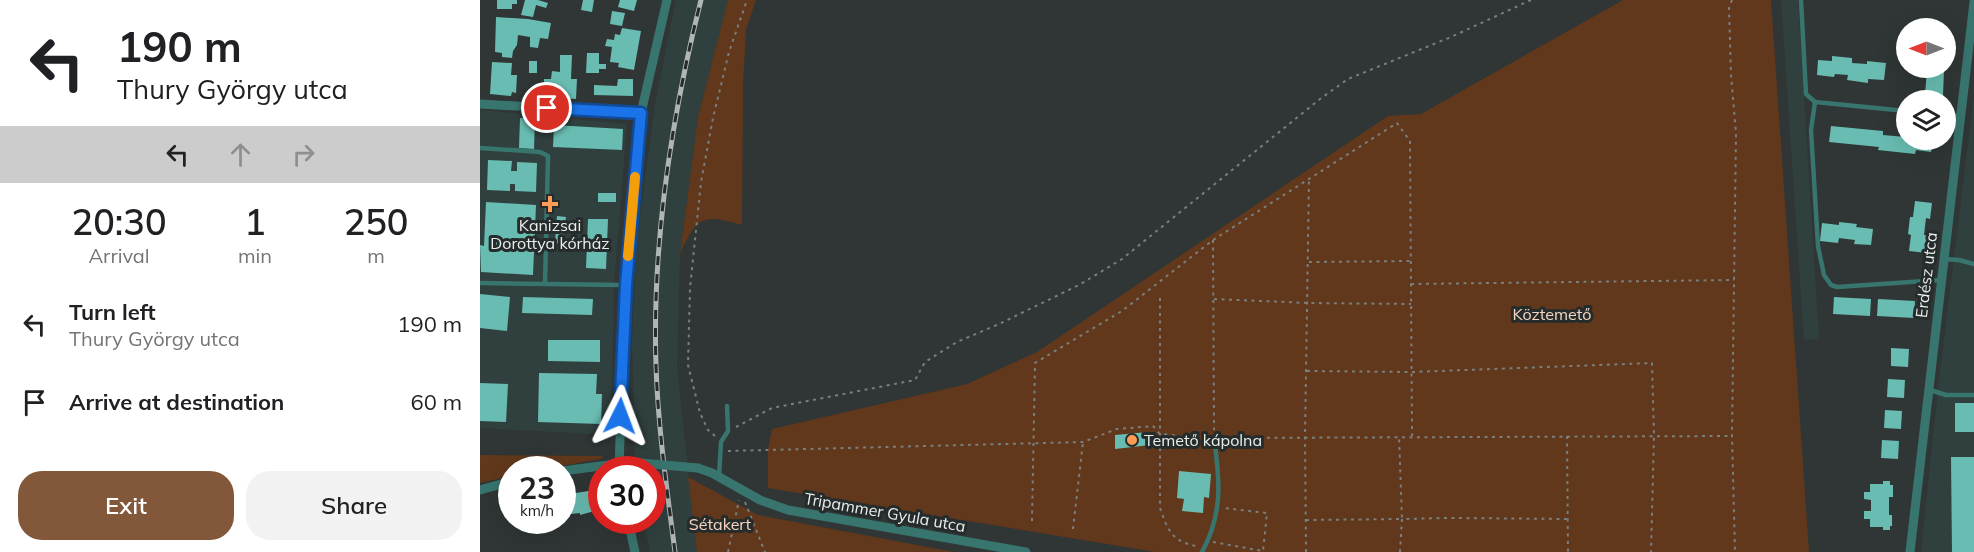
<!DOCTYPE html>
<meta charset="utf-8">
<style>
:root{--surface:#fff;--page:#f2f2f2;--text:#202124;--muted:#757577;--accent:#83583a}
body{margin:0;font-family:Mulish,sans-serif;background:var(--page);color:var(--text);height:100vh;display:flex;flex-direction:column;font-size:22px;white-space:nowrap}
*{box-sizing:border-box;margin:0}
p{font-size:20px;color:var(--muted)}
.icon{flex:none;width:33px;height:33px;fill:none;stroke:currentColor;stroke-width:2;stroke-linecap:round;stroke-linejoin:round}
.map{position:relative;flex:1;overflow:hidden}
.side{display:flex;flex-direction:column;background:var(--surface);width:480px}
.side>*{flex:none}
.hud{background:#fff;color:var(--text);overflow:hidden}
.needle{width:39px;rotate:270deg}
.controls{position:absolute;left:1416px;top:18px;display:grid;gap:12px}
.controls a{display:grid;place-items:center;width:60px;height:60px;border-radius:50%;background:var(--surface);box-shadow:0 6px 24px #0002;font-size:30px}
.speed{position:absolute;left:18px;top:456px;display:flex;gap:12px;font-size:30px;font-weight:700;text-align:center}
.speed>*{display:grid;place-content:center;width:78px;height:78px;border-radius:50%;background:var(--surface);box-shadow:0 6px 24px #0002;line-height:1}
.speed small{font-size:15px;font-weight:400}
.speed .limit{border:9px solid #d22;background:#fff;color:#111}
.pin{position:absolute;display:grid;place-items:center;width:51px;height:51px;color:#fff;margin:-26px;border:3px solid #fff;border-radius:50%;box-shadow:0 2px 6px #0007}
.me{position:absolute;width:66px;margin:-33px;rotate:3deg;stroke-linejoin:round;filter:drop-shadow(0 0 4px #0008)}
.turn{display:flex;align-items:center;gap:21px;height:126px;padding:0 18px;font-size:27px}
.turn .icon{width:78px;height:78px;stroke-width:2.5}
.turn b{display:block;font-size:42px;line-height:51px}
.lanes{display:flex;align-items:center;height:57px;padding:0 18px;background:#0003;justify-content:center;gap:30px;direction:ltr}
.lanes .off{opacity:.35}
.eta{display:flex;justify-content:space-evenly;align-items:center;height:102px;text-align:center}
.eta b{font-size:36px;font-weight:600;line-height:42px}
.action{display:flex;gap:12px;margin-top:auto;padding:12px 18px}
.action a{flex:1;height:69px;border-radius:24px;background:var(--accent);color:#fff;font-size:24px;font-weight:600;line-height:69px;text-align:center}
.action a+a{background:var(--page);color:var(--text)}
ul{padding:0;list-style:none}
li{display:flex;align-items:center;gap:18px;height:78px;padding:0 18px}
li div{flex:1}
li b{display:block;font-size:22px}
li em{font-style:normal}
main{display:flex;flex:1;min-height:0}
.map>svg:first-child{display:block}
.built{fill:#30403e}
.green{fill:#61381b}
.building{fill:#69bcb2}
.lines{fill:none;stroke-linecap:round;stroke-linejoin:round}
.path{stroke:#797f7e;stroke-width:2;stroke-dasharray:3 4.5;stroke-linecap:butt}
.lane{stroke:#38756e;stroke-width:4.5}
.street{stroke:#38756e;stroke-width:9}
.rail-casing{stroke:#b0b6b5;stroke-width:5}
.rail{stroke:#252c2b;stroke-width:3;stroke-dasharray:9;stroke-linecap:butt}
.street-bridge{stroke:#38756e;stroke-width:9}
.route-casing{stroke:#114b97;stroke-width:15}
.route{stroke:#1a73e8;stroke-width:10}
.slow{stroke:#f59e0b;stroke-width:10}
.poi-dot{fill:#fd9c56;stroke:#252c2b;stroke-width:2}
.labels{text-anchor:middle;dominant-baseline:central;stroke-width:6;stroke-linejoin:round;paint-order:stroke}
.poi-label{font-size:16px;fill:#e9eeed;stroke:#252c2b}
.street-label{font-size:16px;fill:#e9eeed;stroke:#252c2b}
.park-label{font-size:16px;fill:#f6d6c2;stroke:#252c2b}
</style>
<main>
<section class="side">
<div class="hud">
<div class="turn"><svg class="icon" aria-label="left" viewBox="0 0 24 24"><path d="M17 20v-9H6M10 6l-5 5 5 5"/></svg><div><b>190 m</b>Thury György utca</div></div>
<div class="lanes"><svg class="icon" aria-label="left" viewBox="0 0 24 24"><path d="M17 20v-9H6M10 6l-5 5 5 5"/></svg><svg class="icon off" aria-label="ahead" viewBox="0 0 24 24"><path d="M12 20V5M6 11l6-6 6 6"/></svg><svg class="icon off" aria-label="right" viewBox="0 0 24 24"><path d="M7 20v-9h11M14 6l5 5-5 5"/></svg></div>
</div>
<div class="eta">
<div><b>20:30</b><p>Arrival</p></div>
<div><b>1</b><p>min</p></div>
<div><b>250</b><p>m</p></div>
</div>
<ul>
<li><svg class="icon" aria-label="left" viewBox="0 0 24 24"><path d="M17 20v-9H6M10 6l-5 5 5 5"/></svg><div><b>Turn left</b><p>Thury György utca</p></div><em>190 m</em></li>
<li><svg class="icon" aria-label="arrive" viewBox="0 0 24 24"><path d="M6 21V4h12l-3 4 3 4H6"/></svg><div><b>Arrive at destination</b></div><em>60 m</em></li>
</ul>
<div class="action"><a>Exit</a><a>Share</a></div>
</section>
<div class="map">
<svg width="1494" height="552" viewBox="0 0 1494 552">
<rect width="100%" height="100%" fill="#2f3635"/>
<g class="built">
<path d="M196,0H248L218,117L200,254L197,368L217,552H170L163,521L172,520V470H155L152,337L157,237L175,104Z"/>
<path d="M1301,0H1318L1339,339L1324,340Z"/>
<path d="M1494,95V552H1441L1459,381Z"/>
<path d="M0,110L147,124L134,285L131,435L0,428Z"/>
</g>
<g class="green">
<path d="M248,0H276L266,29L263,85L262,225C223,213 216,217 200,254L218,117Z"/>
<path d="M1143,0H1291L1329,552H675L288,488V449L292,429L487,384L557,352L908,116L941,114Z"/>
<path d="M0,455L123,456L121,459L63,469L32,470L31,476L0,483Z"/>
<path d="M208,477L278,515L474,552H217Z"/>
</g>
<g class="building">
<path d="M17,0H37V4H32V9H17Z"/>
<path d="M45,0H58L68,3L66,8L56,5L53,17L41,15Z"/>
<path d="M103,0H114L112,12L101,10Z"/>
<path d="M140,0H157L154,11L138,7Z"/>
<path d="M132,11L145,13L142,26L130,24Z"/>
<path d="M16,17L48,19L71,23L68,39L60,38L58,48L50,47V37L38,35L37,45L33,51L32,58L22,57V53L15,52Z"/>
<path d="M142,28L161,31L154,70L138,67L139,63L130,62L132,47L125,46L127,39L134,40L135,34L140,35Z"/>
<path d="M1466,37L1470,38L1468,55H1466Z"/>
<path d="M107,53H119V64H126V69H119V73H106Z"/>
<path d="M80,55H92L91,79H97L96,99L63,97L64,79H71L72,71L80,72Z"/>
<path d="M1352,56L1372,58V63L1387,64V61L1406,63L1404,80L1388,79V83L1367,80L1368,75L1355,74L1354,77L1337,75L1338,60L1352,61Z"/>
<rect x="49" y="61" width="8" height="12"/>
<path d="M12,62L32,63L31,75H37L36,93L32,92L31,96L10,94Z"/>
<path d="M1444,68H1461V71H1464L1463,95L1445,94L1447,70H1444Z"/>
<path d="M138,79H153V96L114,95V85L137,86Z"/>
<path d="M40,118L55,119L54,149L39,148Z"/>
<path d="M74,125L143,129L142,150L73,147Z"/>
<path d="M1351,126L1403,131V135L1426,137V140H1453L1451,152L1436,150L1435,154L1398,150L1399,147L1349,142Z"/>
<path d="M8,160L32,161L31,171H37V162L57,163L56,192L35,191V184H30V191L7,190Z"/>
<rect x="118" y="193" width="18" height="9"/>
<path d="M1435,201L1452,203L1450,219L1446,218L1444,235H1449L1447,253L1429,251L1431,235L1428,234L1430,217H1433Z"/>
<path d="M6,202L56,205L53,275L1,272L0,245L4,246Z"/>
<path d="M77,216L86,217L83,244L75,243Z"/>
<path d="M108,219H128L126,269L106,268Z"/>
<path d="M1359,222L1377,224L1376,227L1393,229L1391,245L1374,244L1375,240L1359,238L1358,243L1340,241L1342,223L1359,225Z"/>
<path d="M0,294L30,297L27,331L0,328Z"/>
<path d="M43,297L113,299L112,315L42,313Z"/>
<path d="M1354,297L1391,299L1390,316L1353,314Z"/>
<path d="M1398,299L1435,301L1434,318L1397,316Z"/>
<path d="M68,340H120V362L68,361Z"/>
<path d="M1411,348L1429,349L1428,367L1411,366Z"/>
<path d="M59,373L117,374L116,394H122L121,424L58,422Z"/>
<path d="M1408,379L1425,380L1424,398L1407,397Z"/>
<path d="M0,383L28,384L26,422L0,421Z"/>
<rect x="1475" y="403" width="19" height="29"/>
<path d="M1405,410L1422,411L1421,429L1404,428Z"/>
<path d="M669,432L670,445L635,449V435Z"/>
<path d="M1402,440L1419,441L1418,459L1401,458Z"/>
<path d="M1471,457H1494V552H1472Z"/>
<path d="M699,471L731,474L729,498L724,497L723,513L702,511L704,499L697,498Z"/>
<path d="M1403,481H1410V485H1413V497H1409V515H1412V526H1410V530H1403V527H1390V519H1384V511H1391V500L1384,499V492H1390V484H1403Z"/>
<path d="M122,489V509L100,515V513L82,515V495Z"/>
</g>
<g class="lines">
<g class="path">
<path d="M1252,0L1249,8L1251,75L1256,133L1252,436L1255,552"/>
<path d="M733,240L734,430"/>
<path d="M829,262L931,261"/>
<path d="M931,284L1254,280"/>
<path d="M680,298V508C688,530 691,541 716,546"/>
<path d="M734,299L828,303L931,304"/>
<path d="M827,371L932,372L1172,363L1174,436L1171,552"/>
<path d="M256,427L292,408L435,380L445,362L477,342L519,324L599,285L642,259L840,99L868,79L971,37L1051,0"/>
<path d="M235,436L228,430L220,413L208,365L210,288L221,182L233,118L249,52L267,0"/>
<path d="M1087,436L1088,552"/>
<path d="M742,438L1252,436"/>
<path d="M248,451L603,442L637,429L673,426L680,434L727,438"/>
<path d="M265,502L285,552"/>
<path d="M826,520L922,519L919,436"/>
<path d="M552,521L555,363L642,311L733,240L917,123L930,141L932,436"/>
<path d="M593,529L603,442"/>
<path d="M733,542L783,551L787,513L744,508"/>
<path d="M248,552L259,500"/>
<path d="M826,552L825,436L829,177"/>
<path d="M920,552L922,519L967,518L1087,519"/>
</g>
<g class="lane">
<path d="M1321,0L1326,94L1335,102L1331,130L1338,246L1344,275L1351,285L1357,287L1460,280"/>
<path d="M1335,102L1426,111"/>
<path d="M1466,115L1479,116"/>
<path d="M0,148L60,152L68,156L65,284"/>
<path d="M1463,259L1479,260L1494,264"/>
<path d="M0,283L144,285"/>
<path d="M1450,390L1466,395H1494"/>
<path d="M239,477L241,442L248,431L247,406"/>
<path d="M722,552C743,514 740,480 734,438"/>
</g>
<g class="street">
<path d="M0,104L161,113"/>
<path d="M218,468L232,473L280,500L308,510L546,552"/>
<path d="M139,470L145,285L161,113L187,0"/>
<path d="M82,471L144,463"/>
<path d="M0,490L32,481"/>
<path d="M148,520L155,552"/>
<path d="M1430,552L1494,2"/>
</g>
<defs>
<path id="rail" d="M195,552C187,490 178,428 176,366C172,243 191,119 221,0"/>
</defs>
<use href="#rail" class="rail-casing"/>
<use href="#rail" class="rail"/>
<path class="street-bridge" d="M149,462L218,468"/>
</g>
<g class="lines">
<defs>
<path id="route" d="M67,108L161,113L146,285L140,416"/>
</defs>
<use href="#route" class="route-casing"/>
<use href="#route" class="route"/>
<path class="slow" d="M148,256L155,177"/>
</g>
<g class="poi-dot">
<path d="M67 195h6v6h6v6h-6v6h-6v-6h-6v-6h6z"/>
<circle cx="652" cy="440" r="6"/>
</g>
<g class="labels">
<g class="poi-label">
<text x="70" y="225">Kanizsai<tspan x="70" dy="18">Dorottya kórház</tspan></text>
<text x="664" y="440" text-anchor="start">Temető kápolna</text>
</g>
<g class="street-label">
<text transform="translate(1446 275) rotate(-83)">Erdész utca</text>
<text transform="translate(405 512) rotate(10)">Tripammer Gyula utca</text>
</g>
<g class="park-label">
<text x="1072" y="314">Köztemető</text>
<text x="240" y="524">Sétakert</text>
</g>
</g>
</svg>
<div class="controls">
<a><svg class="needle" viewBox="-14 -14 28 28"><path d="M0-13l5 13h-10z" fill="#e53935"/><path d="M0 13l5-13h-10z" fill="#757577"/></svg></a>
<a><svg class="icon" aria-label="layers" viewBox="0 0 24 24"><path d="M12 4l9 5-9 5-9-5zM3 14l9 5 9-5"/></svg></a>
</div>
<div class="speed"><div>23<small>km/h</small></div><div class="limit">30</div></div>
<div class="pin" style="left:67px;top:108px;background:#d93025"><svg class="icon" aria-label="arrive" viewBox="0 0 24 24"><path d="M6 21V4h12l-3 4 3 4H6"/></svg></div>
<svg class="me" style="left:140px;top:416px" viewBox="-20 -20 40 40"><path d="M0-17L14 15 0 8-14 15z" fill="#1a73e8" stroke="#fff" stroke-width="4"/></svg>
</div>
</main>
